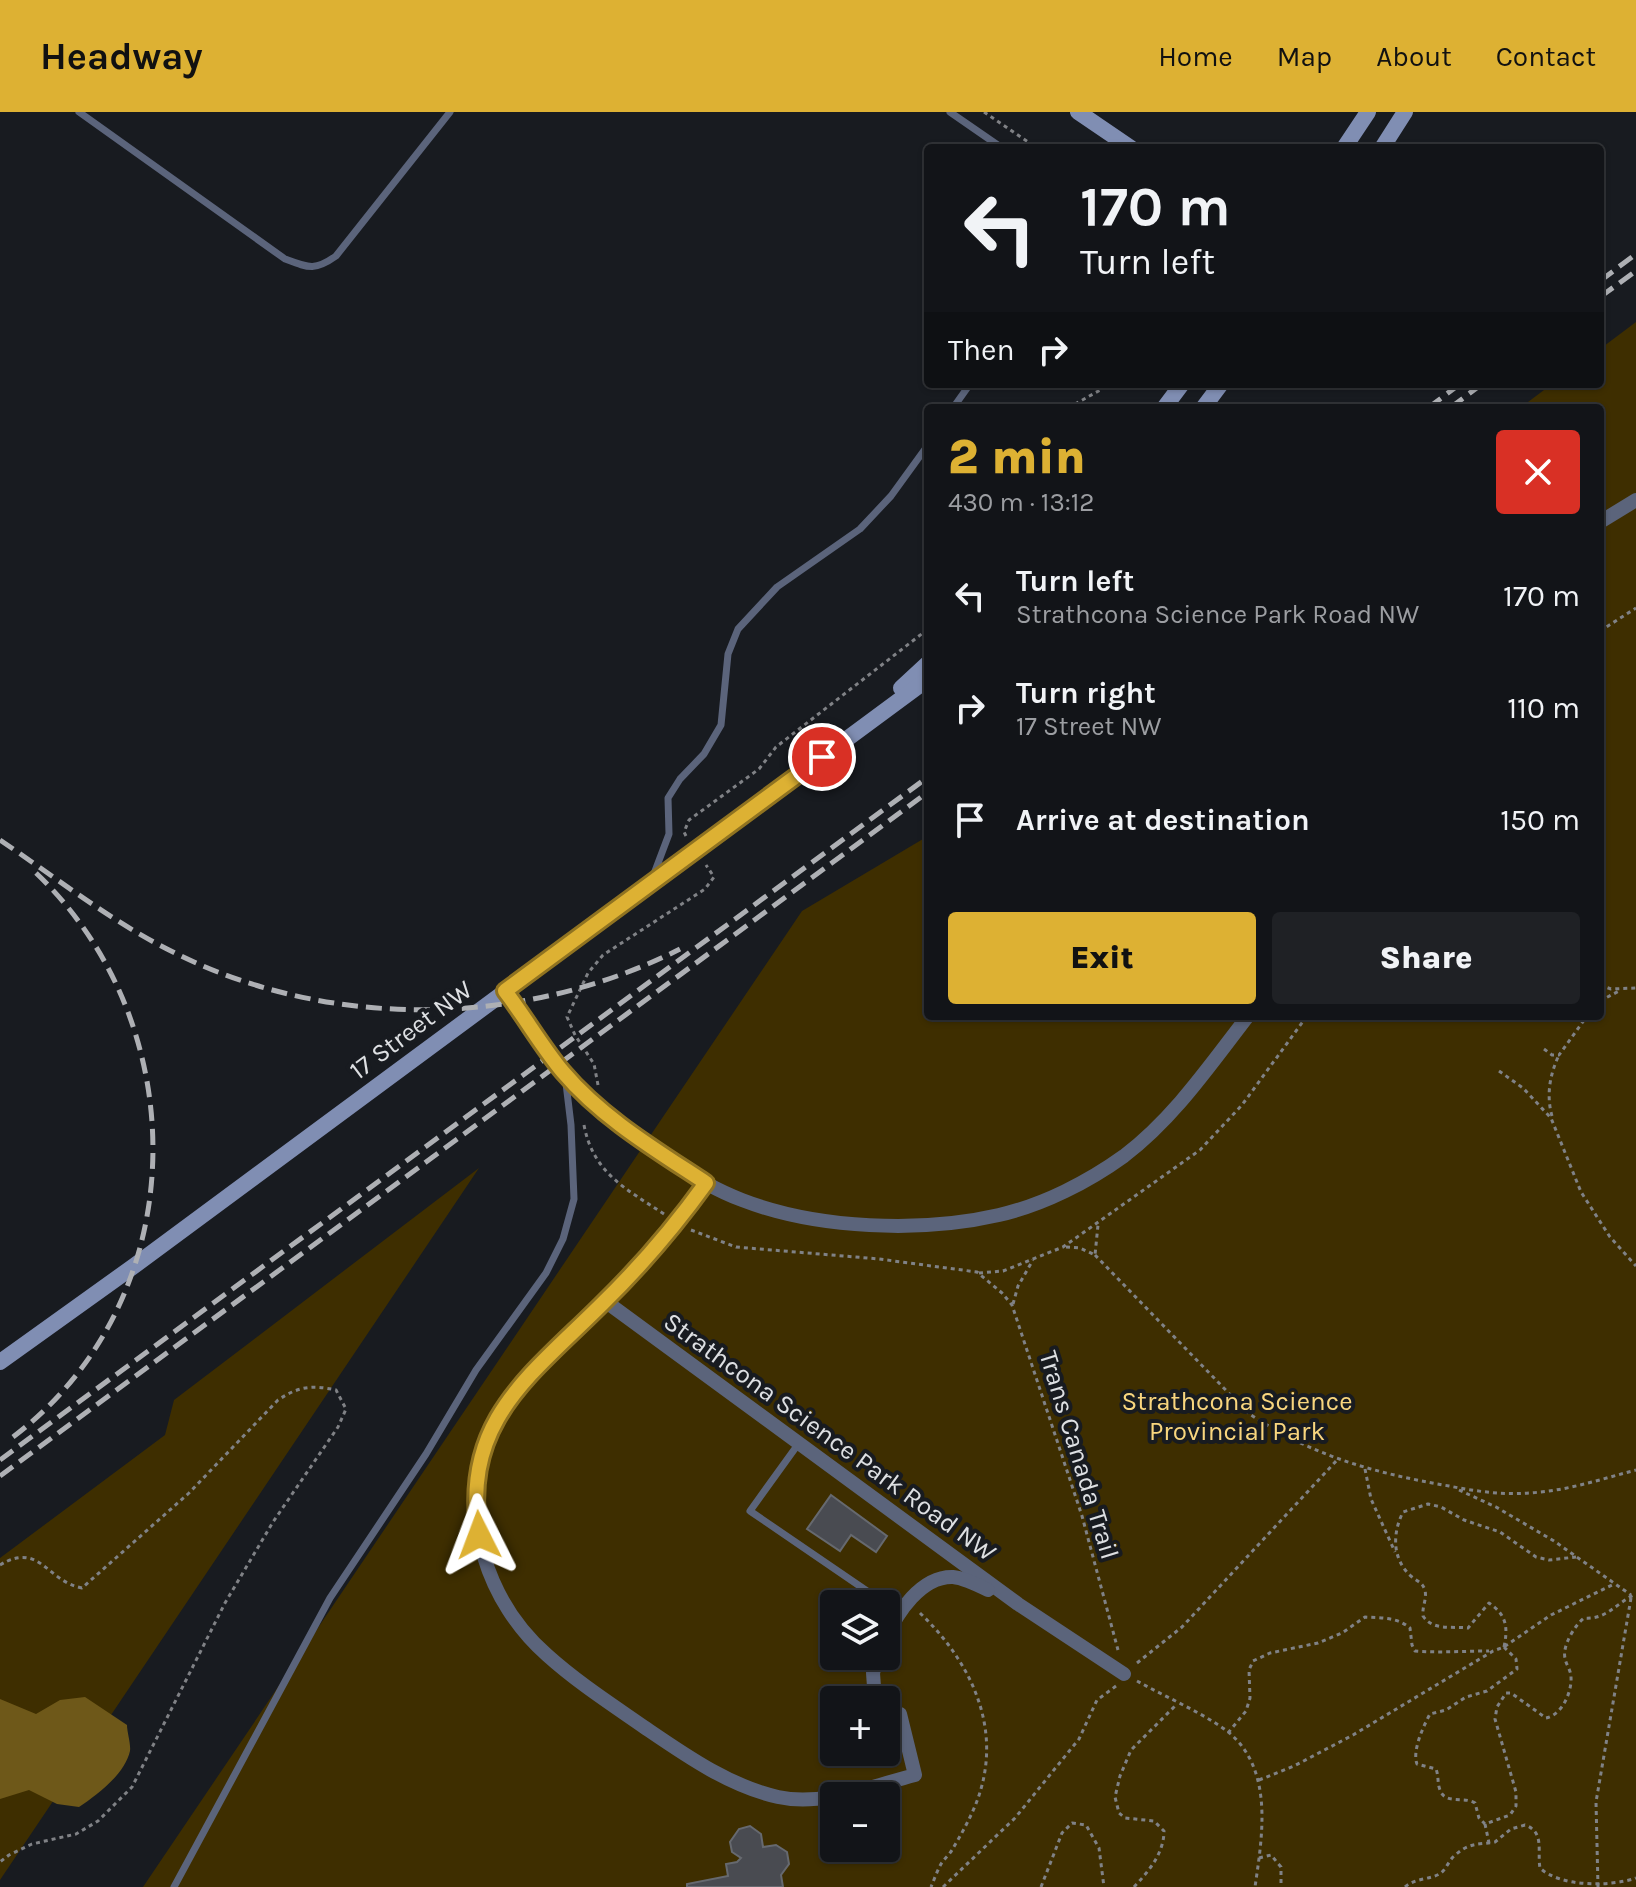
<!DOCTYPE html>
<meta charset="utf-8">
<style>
:root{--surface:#121418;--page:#1f2125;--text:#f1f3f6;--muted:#9c9ea2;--line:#313337;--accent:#ddb133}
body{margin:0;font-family:Karla,sans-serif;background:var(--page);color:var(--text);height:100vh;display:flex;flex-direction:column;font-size:30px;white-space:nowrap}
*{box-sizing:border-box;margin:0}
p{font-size:26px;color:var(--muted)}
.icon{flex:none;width:44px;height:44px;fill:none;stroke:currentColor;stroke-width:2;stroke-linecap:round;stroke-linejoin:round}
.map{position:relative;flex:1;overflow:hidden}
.sheet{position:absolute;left:924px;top:292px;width:680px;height:616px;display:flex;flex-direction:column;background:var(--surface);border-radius:8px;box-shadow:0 2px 6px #0004,0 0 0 2px var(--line)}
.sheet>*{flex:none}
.hud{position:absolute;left:924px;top:32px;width:680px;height:244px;border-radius:8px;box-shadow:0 2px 6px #0004,0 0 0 2px var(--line);background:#121418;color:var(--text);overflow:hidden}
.tools{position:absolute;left:820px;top:1478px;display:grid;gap:16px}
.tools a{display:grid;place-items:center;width:80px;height:80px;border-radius:8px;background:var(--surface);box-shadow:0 2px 6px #0004,0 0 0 2px var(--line);font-size:40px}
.pin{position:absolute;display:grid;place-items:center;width:68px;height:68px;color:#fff;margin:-34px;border:4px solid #fff;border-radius:50%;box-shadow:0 2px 8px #0007}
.me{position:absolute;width:88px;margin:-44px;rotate:357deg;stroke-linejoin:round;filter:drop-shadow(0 0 6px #0008)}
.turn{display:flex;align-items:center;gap:28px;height:168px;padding:0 24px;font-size:36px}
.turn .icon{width:104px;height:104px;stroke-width:2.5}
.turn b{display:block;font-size:56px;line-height:68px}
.then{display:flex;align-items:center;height:76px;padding:0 24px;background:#0003;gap:16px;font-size:30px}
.round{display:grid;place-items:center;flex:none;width:84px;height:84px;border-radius:8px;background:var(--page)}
.head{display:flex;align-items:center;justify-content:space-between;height:136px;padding:0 24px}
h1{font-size:48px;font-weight:800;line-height:60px;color:var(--accent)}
.button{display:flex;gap:16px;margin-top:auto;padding:16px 24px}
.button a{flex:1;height:92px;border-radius:8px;background:var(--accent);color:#111;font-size:32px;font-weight:800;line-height:92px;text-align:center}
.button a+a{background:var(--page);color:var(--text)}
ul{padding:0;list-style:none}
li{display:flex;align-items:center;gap:24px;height:112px;padding:0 24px}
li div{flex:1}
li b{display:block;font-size:30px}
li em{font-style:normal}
header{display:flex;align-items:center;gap:48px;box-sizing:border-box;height:112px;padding:0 40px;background:var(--accent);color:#111}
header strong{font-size:38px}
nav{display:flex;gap:44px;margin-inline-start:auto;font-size:28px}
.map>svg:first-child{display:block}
.green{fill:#3e2e00;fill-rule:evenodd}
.water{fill:#6e5819}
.building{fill:#494b51;stroke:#66696f;stroke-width:2}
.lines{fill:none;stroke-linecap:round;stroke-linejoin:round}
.path{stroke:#808286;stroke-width:3;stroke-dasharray:4 4;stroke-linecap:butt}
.lane{stroke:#5b647b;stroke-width:7}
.street{stroke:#5b647b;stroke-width:14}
.secondary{stroke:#808eb3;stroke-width:16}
.rail{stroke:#aeb0b4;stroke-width:5;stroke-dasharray:16 8;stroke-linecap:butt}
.route-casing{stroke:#907321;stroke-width:20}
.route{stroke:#ddb133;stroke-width:14}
.labels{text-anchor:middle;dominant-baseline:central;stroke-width:8;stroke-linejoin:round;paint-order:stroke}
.street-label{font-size:26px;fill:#dee0e3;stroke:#181b20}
.park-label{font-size:26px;fill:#f9d67e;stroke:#181b20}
</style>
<header>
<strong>Headway</strong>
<nav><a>Home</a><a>Map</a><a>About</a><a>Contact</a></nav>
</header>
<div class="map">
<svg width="1636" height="1775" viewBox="0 0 1636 1775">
<rect width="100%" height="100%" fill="#181b20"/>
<g class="green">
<path d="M1636,210V1775H143L802,799L928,724V904H1600V296H1520L1552,272H1600V237ZM834,1492H886V1544H834ZM834,1588H886V1640H834ZM834,1684H886V1736H834Z"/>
<path d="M479,1056L0,1768V1446L165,1323L174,1288Z"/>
</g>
<path class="water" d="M85,1585L127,1613C127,1620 131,1632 130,1639C125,1662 97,1683 79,1695L57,1692L29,1678L0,1687V1587L36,1602L60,1588Z"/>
<g class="building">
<path d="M831,1383L887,1424L876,1440L851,1423L840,1439L807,1417Z"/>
<path d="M750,1714L761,1722L763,1735L776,1733L787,1740L789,1752L781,1763L783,1775H687V1772L728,1764L726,1752L737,1750L741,1746L732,1740L730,1730L739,1717Z"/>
</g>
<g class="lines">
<g class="path">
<path d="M984,0L1037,36"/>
<path d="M1068,296L1111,272"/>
<path d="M1600,519L1636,496"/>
<path d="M686,724L684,720L689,708L759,657L776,635L928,517"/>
<path d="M1600,873L1611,877L1636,876"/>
<path d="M1600,889L1619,879"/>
<path d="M1544,937L1552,943H1559L1587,904"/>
<path d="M1499,959L1523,976L1551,1006L1581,1080L1610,1125L1636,1154"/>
<path d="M598,973L594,952L575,923L567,905L588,861L603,843L705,777L714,765L706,753"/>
<path d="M1552,1004C1546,983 1550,962 1559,943"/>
<path d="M584,1013C593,1061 626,1077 664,1102"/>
<path d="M691,1118L736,1135L879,1147L977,1160L1002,1181L1012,1193L1082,1404L1118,1538"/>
<path d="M1066,1135L1080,1136L1095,1143L1098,1113"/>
<path d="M1095,1143L1248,1301C1312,1344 1374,1361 1449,1374C1479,1380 1509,1384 1540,1380C1573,1377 1605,1366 1636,1358"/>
<path d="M979,1161L1003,1159L1063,1135L1200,1038L1242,993L1307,904"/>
<path d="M1013,1192L1018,1174L1033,1148"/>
<path d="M1365,1357L1371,1387L1395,1440"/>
<path d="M1459,1378L1496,1395L1554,1429L1631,1483"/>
<path d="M0,1453C40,1429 46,1469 82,1476L189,1381L278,1288C299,1274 312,1273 336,1278L346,1297L338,1315L273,1410L225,1491L132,1675L98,1709L76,1722L32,1732L9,1743L0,1750"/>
<path d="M920,1501C971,1550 1004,1617 977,1689C971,1705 961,1723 952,1738C949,1743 944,1747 941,1752C937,1759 934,1768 931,1775"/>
<path d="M1504,1535L1516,1547L1517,1557L1487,1579L1466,1585L1446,1598L1430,1602C1423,1615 1412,1639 1417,1652L1436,1657C1439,1665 1437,1670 1440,1678C1445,1693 1465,1684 1475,1691L1479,1706L1485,1712L1510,1703L1516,1694V1680L1495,1607L1497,1595L1506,1581H1511L1546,1606C1562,1603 1572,1580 1571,1565C1571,1558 1566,1553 1565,1546C1562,1534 1575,1513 1584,1506C1607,1508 1617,1490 1636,1482"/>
<path d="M1504,1535C1508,1516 1507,1503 1489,1491L1468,1516C1451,1514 1433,1519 1423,1504C1422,1494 1427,1488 1425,1478C1422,1470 1418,1470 1412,1465C1392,1448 1392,1422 1403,1400L1428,1392L1441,1395L1464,1408L1500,1420L1536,1445L1549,1448L1576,1445"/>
<path d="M1137,1551L1182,1515L1338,1347"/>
<path d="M1137,1569C1164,1584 1194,1597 1220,1614C1275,1650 1263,1720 1255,1775"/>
<path d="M1228,1621L1246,1599L1250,1586L1249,1558L1253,1549L1270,1541L1318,1531L1342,1521L1365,1505C1381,1506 1397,1505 1410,1516L1412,1533L1415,1539C1440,1541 1464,1539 1489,1539"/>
<path d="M1259,1668L1294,1654L1353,1623L1493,1539L1504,1535L1551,1503L1614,1472"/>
<path d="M1485,1712L1489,1731"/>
<path d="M1259,1746L1271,1743L1281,1755V1775"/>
<path d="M943,1775L1015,1706L1079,1627L1097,1588L1116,1574"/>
<path d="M1041,1775L1062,1721L1072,1711L1086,1713L1099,1736L1104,1775"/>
<path d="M1134,1775C1149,1759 1164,1741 1164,1719L1154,1709L1125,1706L1119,1701L1115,1685L1120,1664L1131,1638L1177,1592"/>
<path d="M1405,1775C1417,1765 1431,1768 1441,1761C1446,1757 1449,1749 1453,1745C1469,1730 1477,1733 1495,1730L1511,1717L1525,1713C1545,1720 1537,1739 1540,1756C1560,1775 1610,1775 1636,1766"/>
<path d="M1598,1775L1596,1690L1631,1486"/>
</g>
<g class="lane">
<path d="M79,0L285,147C309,156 315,159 336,144L450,0"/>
<path d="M950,0L1002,36"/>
<path d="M953,296L970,272"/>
<path d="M652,767L669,722L668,686L680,667L704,642L721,613L728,542L738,517L777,475L860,417L891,384L928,333"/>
<path d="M799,1331L750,1399L886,1492"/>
<path d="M174,1775L330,1486L426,1342L476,1258L546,1161L563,1127L574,1087L571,1013L565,963"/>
</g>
<g class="street">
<path d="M1600,410L1636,388"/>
<path d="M505,879C533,916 557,956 591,988C626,1022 696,1071 742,1088C817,1117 921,1121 999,1103C1043,1093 1088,1070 1124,1044C1174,1006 1210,953 1248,904"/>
<path d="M706,1071C675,1114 640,1153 603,1191C561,1234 510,1272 487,1329C458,1404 488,1491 547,1543C577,1570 611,1592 644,1615C685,1643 729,1674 778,1685C822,1695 872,1674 915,1663L900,1602L886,1605"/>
<path d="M605,1189L1018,1492L1124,1562"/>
<path d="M886,1526C897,1501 921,1464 953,1465C964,1466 978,1473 988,1478"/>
<path d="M875,1588L873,1561L878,1544"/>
</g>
<g class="secondary">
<path d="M1078,0L1131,36"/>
<path d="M1344,36L1368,0"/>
<path d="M1382,36L1405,0"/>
<path d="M1164,296L1182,272"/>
<path d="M1203,296L1221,272"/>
<path d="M901,576L928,551"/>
<path d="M0,1250L134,1154L928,567"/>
</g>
<g class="rail">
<path d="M1600,169L1636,142"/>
<path d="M1600,185L1636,159"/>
<path d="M1428,296L1460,272"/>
<path d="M1450,296L1482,272"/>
<path d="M0,728C55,765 108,807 167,837C325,919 522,917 680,837"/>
<path d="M13,1325C194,1188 197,914 36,761"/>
<path d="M0,1348L928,665"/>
<path d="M0,1364L928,680"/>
</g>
</g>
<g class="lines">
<defs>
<path id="route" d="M479,1423C461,1309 530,1264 602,1192C640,1155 675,1114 706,1071C656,1038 602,1006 563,960C542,935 525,905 505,879L822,645"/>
</defs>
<use href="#route" class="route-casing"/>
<use href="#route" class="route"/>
</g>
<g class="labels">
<g class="street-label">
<text transform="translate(411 918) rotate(-37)">17 Street NW</text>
<text transform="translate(830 1325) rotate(36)">Strathcona Science Park Road NW</text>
<text transform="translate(1079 1343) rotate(73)">Trans Canada Trail</text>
</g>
<g class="park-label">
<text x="1237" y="1289">Strathcona Science<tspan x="1237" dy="30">Provincial Park</tspan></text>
</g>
</g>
</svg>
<div class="tools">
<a><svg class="icon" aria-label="layers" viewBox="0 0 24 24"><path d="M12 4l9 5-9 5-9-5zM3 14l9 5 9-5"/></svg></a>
<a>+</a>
<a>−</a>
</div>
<div class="pin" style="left:822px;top:645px;background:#d93025"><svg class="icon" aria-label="arrive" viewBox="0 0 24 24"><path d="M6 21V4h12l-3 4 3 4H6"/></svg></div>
<svg class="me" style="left:479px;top:1423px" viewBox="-20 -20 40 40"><path d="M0-17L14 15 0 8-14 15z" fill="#ddb133" stroke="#fff" stroke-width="4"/></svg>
<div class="hud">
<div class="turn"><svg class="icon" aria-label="left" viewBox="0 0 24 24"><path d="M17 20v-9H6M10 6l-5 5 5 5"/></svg><div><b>170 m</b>Turn left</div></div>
<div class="then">Then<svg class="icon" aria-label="right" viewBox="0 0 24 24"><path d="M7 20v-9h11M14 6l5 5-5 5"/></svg></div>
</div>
<section class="sheet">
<div class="head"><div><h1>2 min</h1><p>430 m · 13:12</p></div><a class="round" style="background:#d93025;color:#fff"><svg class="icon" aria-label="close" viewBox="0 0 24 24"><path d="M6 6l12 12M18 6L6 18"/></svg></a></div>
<ul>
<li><svg class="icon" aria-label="left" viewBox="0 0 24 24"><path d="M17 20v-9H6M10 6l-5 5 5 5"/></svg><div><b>Turn left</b><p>Strathcona Science Park Road NW</p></div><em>170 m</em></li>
<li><svg class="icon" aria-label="right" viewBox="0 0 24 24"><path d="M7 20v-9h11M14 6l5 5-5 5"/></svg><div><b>Turn right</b><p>17 Street NW</p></div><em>110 m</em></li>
<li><svg class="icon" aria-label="arrive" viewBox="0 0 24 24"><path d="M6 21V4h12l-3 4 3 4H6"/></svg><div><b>Arrive at destination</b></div><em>150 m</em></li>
</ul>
<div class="button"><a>Exit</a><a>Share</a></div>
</section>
</div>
